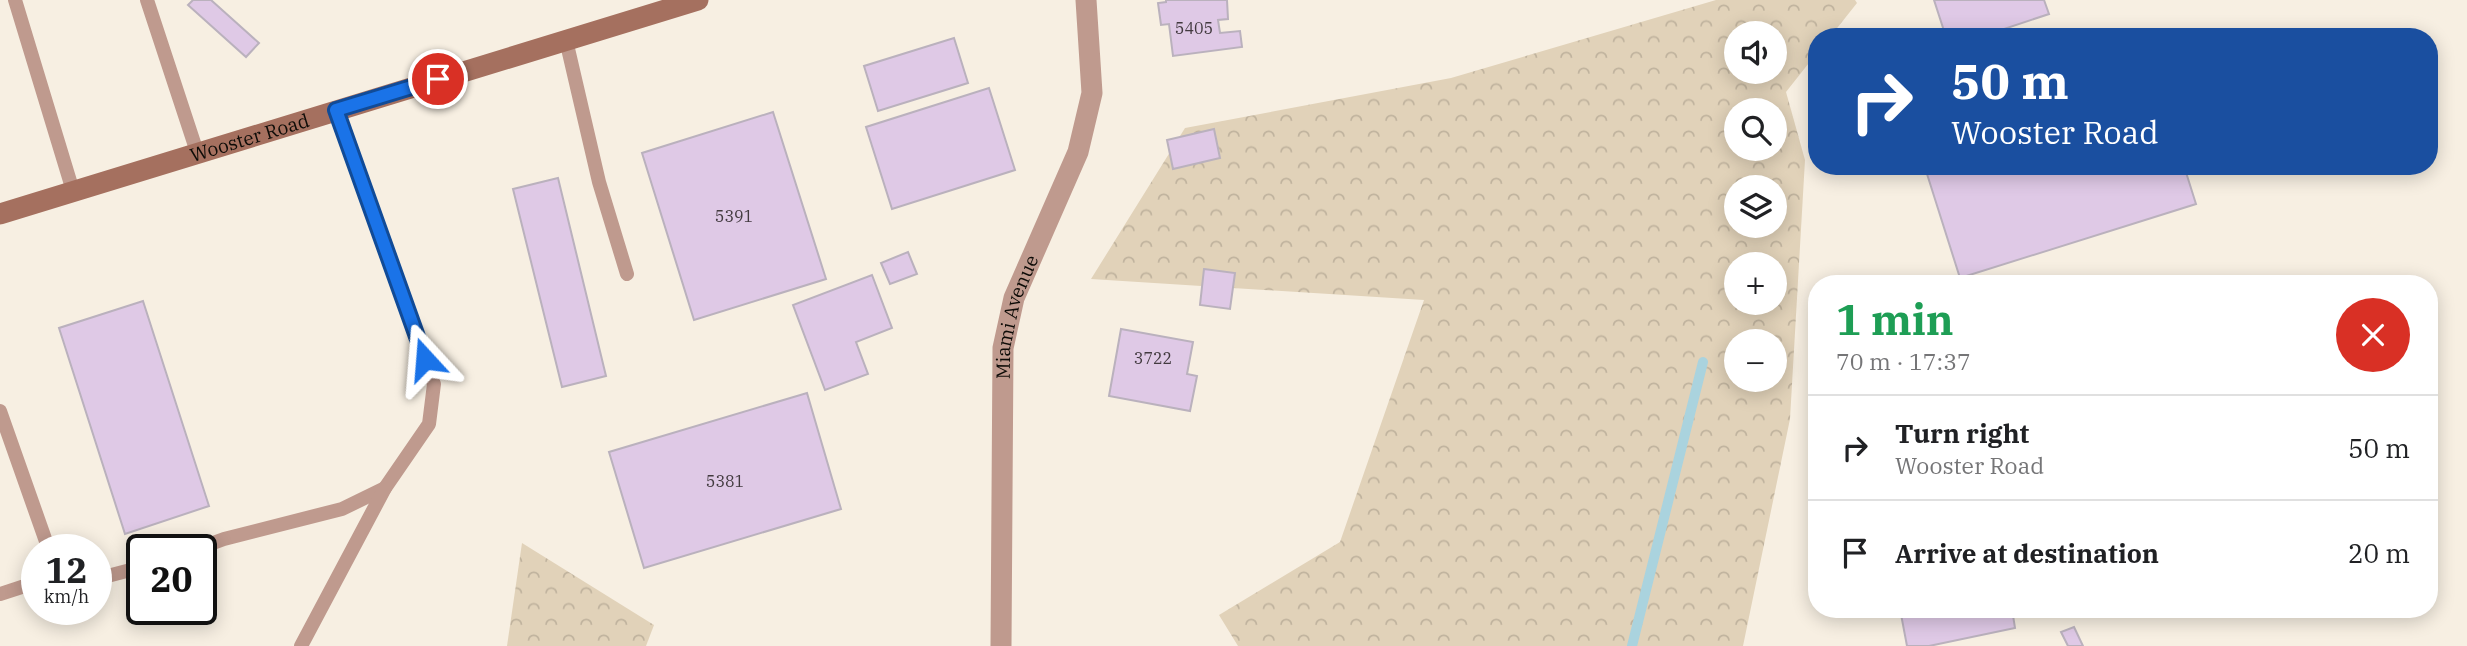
<!DOCTYPE html>
<meta charset="utf-8">
<style>
:root{--surface:#fff;--page:#f2f2f2;--text:#202124;--muted:#757577;--line:#e0e0e0}
body{margin:0;font-family:"IBM Plex Serif",serif;background:var(--page);color:var(--text);height:100vh;display:flex;flex-direction:column;font-size:26px;white-space:nowrap}
*{box-sizing:border-box;margin:0}
p{font-size:23px;color:var(--muted)}
.icon{flex:none;width:38px;height:38px;fill:none;stroke:currentColor;stroke-width:2;stroke-linecap:round;stroke-linejoin:round}
.map{position:relative;flex:1;overflow:hidden}
.drawer{position:absolute;left:1808px;top:275px;width:630px;height:343px;display:flex;flex-direction:column;background:var(--surface);border-radius:28px;box-shadow:0 4px 18px #0003}
.drawer>*{flex:none}
.guide{position:absolute;left:1808px;top:28px;width:630px;height:147px;border-radius:28px;box-shadow:0 4px 18px #0003;background:#1a4fa0;color:#fff;overflow:hidden}
.controls{position:absolute;left:1724px;top:21px;display:grid;gap:14px}
.controls a{display:grid;place-items:center;width:63px;height:63px;border-radius:50%;background:var(--surface);box-shadow:0 4px 18px #0003;font-size:35px}
.speed{position:absolute;left:21px;top:534px;display:flex;gap:14px;font-size:35px;font-weight:700;text-align:center}
.speed>*{display:grid;place-content:center;width:91px;height:91px;border-radius:50%;background:var(--surface);box-shadow:0 4px 18px #0003;line-height:1}
.speed small{font-size:18px;font-weight:400}
.speed .limit{border:4px solid #111;border-radius:10px;background:#fff;color:#111}
.pin{position:absolute;display:grid;place-items:center;width:60px;height:60px;color:#fff;margin:-30px;border:4px solid #fff;border-radius:50%;box-shadow:0 2px 7px #0007}
.me{position:absolute;width:77px;margin:-38px;rotate:341deg;stroke-linejoin:round;filter:drop-shadow(0 0 5px #0008)}
.turn{display:flex;align-items:center;gap:24px;height:147px;padding:0 28px;font-size:32px}
.turn .icon{width:91px;height:91px;stroke-width:2.5}
.turn b{display:block;font-size:49px;line-height:60px}
.round{display:grid;place-items:center;flex:none;width:74px;height:74px;border-radius:37px;background:var(--page)}
.head{display:flex;align-items:center;justify-content:space-between;height:119px;padding:0 28px}
h1{font-size:42px;font-weight:700;line-height:52px;color:#1e9e55}
ul{padding:0;list-style:none}
li{display:flex;align-items:center;gap:21px;height:105px;padding:0 28px;border-top:2px solid var(--line)}
li div{flex:1}
li b{display:block;font-size:26px}
li em{font-style:normal}
.map>svg:first-child{display:block}
.forest{fill:url(#forest-crowns);fill-rule:evenodd}
.lines{fill:none;stroke-linecap:round;stroke-linejoin:round}
.stream{stroke:#aad3de;stroke-width:10}
.building{fill:#dfc9e6;stroke:#bab1bd;stroke-width:2}
.lane{stroke:#bf9a8e;stroke-width:14}
.street{stroke:#bf9a8e;stroke-width:21}
.secondary{stroke:#a5705f;stroke-width:21}
.route-casing{stroke:#114b97;stroke-width:18}
.route{stroke:#1a73e8;stroke-width:12}
.labels{text-anchor:middle;dominant-baseline:central;stroke-width:5;stroke-linejoin:round;paint-order:stroke}
.number-label{font-size:16px;fill:#423a3f}
.street-label{font-size:19px;fill:#0d0b07;stroke:#fff}
</style>
<div class="map">
<svg width="2467" height="646" viewBox="0 0 2467 646">
<defs>
<pattern id="forest-crowns" width="20" height="18" patternUnits="userSpaceOnUse" patternTransform="scale(1.75)"><rect width="20" height="18" fill="#e1d2b9"/><path d="M2 6a3 3 0 1 1 6 0M12 15a3 3 0 1 1 6 0" fill="none" stroke="#c0b39e"/></pattern>
</defs>
<rect width="100%" height="100%" fill="#f7efe2"/>
<g class="forest">
<path d="M1716,0H1855L1857,3L1830,37H1816V54L1786,92L1805,160L1790,419L1743,646H1238L1219,615L1340,542L1424,300L1091,279L1185,128L1451,78ZM1736,33H1774V72H1736ZM1736,110H1774V149H1736ZM1736,187H1774V226H1736ZM1736,264H1774V303H1736ZM1736,341H1774V380H1736Z"/>
<path d="M522,543L654,625L646,646H507Z"/>
</g>
<g class="lines">
<path class="stream" d="M1632,646L1703,362"/>
</g>
<g class="building">
<path d="M193,0H211L259,43L246,57L188,5Z"/>
<path d="M1166,0H1227L1228,19L1218,20L1220,33L1240,31L1242,47L1173,56L1169,24L1161,25L1158,3L1166,2Z"/>
<path d="M1934,0H2044L2049,14L1980,37H1946Z"/>
<path d="M954,38L968,83L878,111L864,66Z"/>
<path d="M989,88L1015,170L892,209L866,127Z"/>
<path d="M773,112L826,279L694,320L642,153Z"/>
<path d="M1214,129L1220,158L1173,169L1167,140Z"/>
<path d="M1951,166H2184L2196,204L1960,278L1927,174Z"/>
<path d="M558,178L606,376L562,387L513,189Z"/>
<path d="M908,252L917,274L890,284L881,263Z"/>
<path d="M1204,269L1235,273L1230,309L1200,305Z"/>
<path d="M872,275L892,328L856,342L868,374L825,390L793,305Z"/>
<path d="M143,301L209,506L125,534L59,328Z"/>
<path d="M1121,329L1193,342L1187,374L1197,376L1190,411L1109,396Z"/>
<path d="M807,393L841,509L644,568L609,452Z"/>
<path d="M1900,609H2012L2015,628L1929,646H1907Z"/>
<path d="M2074,627L2083,646H2068L2061,632Z"/>
</g>
<g class="lines">
<g class="lane">
<path d="M15,0L73,191"/>
<path d="M147,0L197,152"/>
<path d="M566,40L599,182L627,274"/>
<path d="M0,411L49,550"/>
<path d="M194,550L224,539L342,509L385,488"/>
<path d="M96,579L142,567"/>
<path d="M0,594L37,582"/>
<path d="M301,646L385,488L429,424L434,384L336,110"/>
</g>
<path class="street" id="s1" d="M1001,646L1003,348L1014,298L1078,152L1092,93L1086,0"/>
<path class="secondary" id="s2" d="M0,214L698,0"/>
</g>
<g class="lines">
<defs>
<path id="route" d="M425,359L336,110L438,79"/>
</defs>
<use href="#route" class="route-casing"/>
<use href="#route" class="route"/>
</g>
<g class="labels">
<g class="number-label">
<text x="1194" y="28">5405</text>
<text x="734" y="216">5391</text>
<text x="1153" y="358">3722</text>
<text x="725" y="481">5381</text>
</g>
<g class="street-label">
<text stroke="none"><textPath href="#s2" startOffset="261">Wooster Road</textPath></text>
<text stroke="none"><textPath href="#s1" startOffset="331">Miami Avenue</textPath></text>
</g>
</g>
</svg>
<div class="controls">
<a><svg class="icon" aria-label="sound" viewBox="0 0 24 24"><path d="M4 9h4l5-4v14l-5-4H4zM17 9q2 3 0 6"/></svg></a>
<a><svg class="icon" aria-label="search" viewBox="0 0 24 24"><circle cx="10" cy="10" r="6"/><path d="M15 15l6 6"/></svg></a>
<a><svg class="icon" aria-label="layers" viewBox="0 0 24 24"><path d="M12 4l9 5-9 5-9-5zM3 14l9 5 9-5"/></svg></a>
<a>+</a>
<a>−</a>
</div>
<div class="speed"><div>12<small>km/h</small></div><div class="limit">20</div></div>
<div class="pin" style="left:438px;top:79px;background:#d93025"><svg class="icon" aria-label="arrive" viewBox="0 0 24 24"><path d="M6 21V4h12l-3 4 3 4H6"/></svg></div>
<svg class="me" style="left:425px;top:359px" viewBox="-20 -20 40 40"><path d="M0-17L14 15 0 8-14 15z" fill="#1a73e8" stroke="#fff" stroke-width="4"/></svg>
<div class="guide">
<div class="turn"><svg class="icon" aria-label="right" viewBox="0 0 24 24"><path d="M7 20v-9h11M14 6l5 5-5 5"/></svg><div><b>50 m</b>Wooster Road</div></div>
</div>
<section class="drawer">
<div class="head"><div><h1>1 min</h1><p>70 m · 17:37</p></div><a class="round" style="background:#d93025;color:#fff"><svg class="icon" aria-label="close" viewBox="0 0 24 24"><path d="M6 6l12 12M18 6L6 18"/></svg></a></div>
<ul>
<li><svg class="icon" aria-label="right" viewBox="0 0 24 24"><path d="M7 20v-9h11M14 6l5 5-5 5"/></svg><div><b>Turn right</b><p>Wooster Road</p></div><em>50 m</em></li>
<li><svg class="icon" aria-label="arrive" viewBox="0 0 24 24"><path d="M6 21V4h12l-3 4 3 4H6"/></svg><div><b>Arrive at destination</b></div><em>20 m</em></li>
</ul>
</section>
</div>
